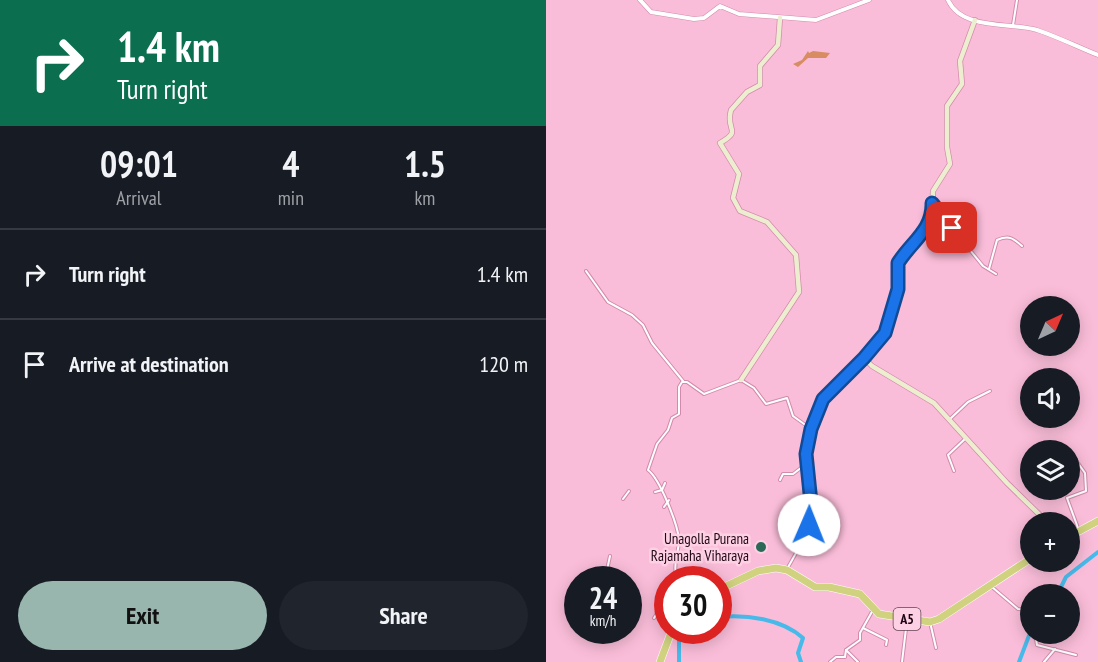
<!DOCTYPE html>
<meta charset="utf-8">
<style>
:root{--surface:#171b24;--page:#20242c;--text:#f1f3f6;--muted:#9ea1a6;--line:#363941;--accent:#98b5ae}
body{margin:0;font-family:"PT Sans Narrow",sans-serif;background:var(--page);color:var(--text);height:100vh;display:flex;flex-direction:column;font-size:22px;white-space:nowrap}
*{box-sizing:border-box;margin:0}
p{font-size:20px;color:var(--muted)}
.icon{flex:none;width:33px;height:33px;fill:none;stroke:currentColor;stroke-width:2;stroke-linecap:round;stroke-linejoin:round}
.map{position:relative;flex:1;overflow:hidden}
.sheet{display:flex;flex-direction:column;background:var(--surface);width:546px}
.sheet>*{flex:none}
.banner{background:#0b6e4f;color:#fff;overflow:hidden}
.needle{width:39px;rotate:44deg}
.controls{position:absolute;left:474px;top:296px;display:grid;gap:12px}
.controls a{display:grid;place-items:center;width:60px;height:60px;border-radius:50%;background:var(--surface);box-shadow:0 3px 15px #0003;font-size:30px}
.speed{position:absolute;left:18px;top:566px;display:flex;gap:12px;font-size:30px;font-weight:700;text-align:center}
.speed>*{display:grid;place-content:center;width:78px;height:78px;border-radius:50%;background:var(--surface);box-shadow:0 3px 15px #0003;line-height:1}
.speed small{font-size:15px;font-weight:400}
.speed .limit{border:9px solid #d22;background:#fff;color:#111}
.pin{position:absolute;display:grid;place-items:center;width:51px;height:51px;color:#fff;margin:-26px;border-radius:12px;box-shadow:0 3px 9px #0006}
.me{position:absolute;width:66px;margin:-33px;rotate:1deg;stroke-linejoin:round;filter:drop-shadow(0 0 4px #0008)}
.turn{display:flex;align-items:center;gap:21px;height:126px;padding:0 18px;font-size:27px}
.turn .icon{width:78px;height:78px;stroke-width:2.5}
.turn b{display:block;font-size:42px;line-height:51px}
.eta{display:flex;justify-content:space-evenly;align-items:center;height:102px;text-align:center}
.eta b{font-size:36px;font-weight:700;line-height:42px}
.button{display:flex;gap:12px;margin-top:auto;padding:12px 18px}
.button a{flex:1;height:69px;border-radius:36px;background:var(--accent);color:#111;font-size:24px;font-weight:700;line-height:69px;text-align:center}
.button a+a{background:var(--page);color:var(--text)}
ul{padding:0;list-style:none}
li{display:flex;align-items:center;gap:18px;height:90px;padding:0 18px;border-top:2px solid var(--line)}
li div{flex:1}
li b{display:block;font-size:22px}
li em{font-style:normal}
main{display:flex;flex:1;min-height:0}
.map>svg:first-child{display:block}
.green{fill:#d88c61}
.lines{fill:none;stroke-linecap:round;stroke-linejoin:round}
.river{stroke:#48baea;stroke-width:4}
.minor-casing{stroke:#d28bad;stroke-width:4}
.tertiary-casing{stroke:#d28bad;stroke-width:5}
.secondary-casing{stroke:#d28bad;stroke-width:6}
.trunk-casing{stroke:#fff;stroke-width:8}
.minor{stroke:#fff;stroke-width:2}
.tertiary{stroke:#fff;stroke-width:4}
.secondary{stroke:#edeecf;stroke-width:4.5}
.trunk{stroke:#d0d280;stroke-width:7}
.route-casing{stroke:#114b97;stroke-width:15}
.route{stroke:#1a73e8;stroke-width:10}
.poi-dot{fill:#2b6956;stroke:#fed0e4;stroke-width:2}
.labels{text-anchor:middle;dominant-baseline:central;stroke-width:5;stroke-linejoin:round;paint-order:stroke}
.shield{fill:#fed0e4;stroke:#634353;stroke-width:1.5}
.shield-label{font-size:14px;font-weight:bold;fill:#200715}
.poi-label{font-size:15px;fill:#200715;stroke:#fed0e4;text-anchor:end}
</style>
<main>
<section class="sheet">
<div class="banner">
<div class="turn"><svg class="icon" aria-label="right" viewBox="0 0 24 24"><path d="M7 20v-9h11M14 6l5 5-5 5"/></svg><div><b>1.4 km</b>Turn right</div></div>
</div>
<div class="eta">
<div><b>09:01</b><p>Arrival</p></div>
<div><b>4</b><p>min</p></div>
<div><b>1.5</b><p>km</p></div>
</div>
<ul>
<li><svg class="icon" aria-label="right" viewBox="0 0 24 24"><path d="M7 20v-9h11M14 6l5 5-5 5"/></svg><div><b>Turn right</b></div><em>1.4 km</em></li>
<li><svg class="icon" aria-label="arrive" viewBox="0 0 24 24"><path d="M6 21V4h12l-3 4 3 4H6"/></svg><div><b>Arrive at destination</b></div><em>120 m</em></li>
</ul>
<div class="button"><a>Exit</a><a>Share</a></div>
</section>
<div class="map">
<svg width="552" height="662" viewBox="0 0 552 662">
<rect width="100%" height="100%" fill="#fabdd9"/>
<path class="green" d="M262,51L263,53L267,51L284,53L280,58H262L252,67L247,64L256,60Z"/>
<g class="lines">
<g class="river">
<path d="M492,594L514,589L520,577L552,552"/>
<path d="M172,617C200,614 236,619 257,638L252,653L255,662"/>
<path d="M133,662V641L145,630"/>
<path d="M473,662L484,633L482,599L484,598"/>
</g>
<defs>
<g id="minor">
<path d="M467,25L471,0"/>
<path d="M388,206L437,266L450,274"/>
<path d="M443,269L451,240C463,235 467,238 476,246"/>
<path d="M40,271L62,302L86,315L97,325L106,343L137,381"/>
<path d="M404,419L422,402L444,391"/>
<path d="M524,458L529,459L539,473L540,491L521,498L532,528"/>
<path d="M408,471L402,455L420,438"/>
<path d="M234,480L237,474H247L260,464"/>
<path d="M109,492L116,490L119,483"/>
<path d="M77,499L83,491"/>
<path d="M118,507L123,500"/>
<path d="M241,569C247,558 262,534 263,523C265,503 261,484 260,463C259,417 284,386 318,358"/>
<path d="M59,579L64,556"/>
<path d="M143,579L130,574C127,563 133,551 133,540C132,525 114,479 102,470L111,444L122,430L126,418L133,414V387L136,382H141L158,394L195,380L208,388L220,404L241,398L247,416L265,429"/>
<path d="M446,587L472,609L484,610"/>
<path d="M108,618L117,604"/>
<path d="M384,622L390,648"/>
<path d="M317,628L341,640L340,645"/>
<path d="M489,633L491,645L530,655"/>
<path d="M300,650L312,662"/>
<path d="M284,662L290,657H299L300,650L314,640V633L327,610"/>
<path d="M356,662L361,620"/>
<path d="M498,662L509,649"/>
</g>
<g id="tertiary">
<path d="M94,0L105,12L148,19L158,18L174,6L193,14L270,20L323,0"/>
<path d="M402,0C416,31 465,22 491,30C512,37 532,47 552,55"/>
</g>
<g id="secondary">
<path d="M429,20L414,61L416,84L401,106V147L404,164L387,191L386,214L380,230L352,263V289L344,318L339,333L318,358L326,366L388,403L461,483L501,522"/>
<path d="M195,380L253,292L250,255L221,222L194,211L187,198L193,174L174,143C197,130 179,131 185,110L201,92L214,85V66L232,45L234,18"/>
</g>
<g id="trunk">
<path d="M524,536L552,521"/>
<path d="M172,590L212,571L230,568L241,570L269,587H283L314,594L333,614L384,622L393,619L484,559"/>
<path d="M114,662L126,630"/>
</g>
</defs>
<use href="#minor" class="minor-casing"/>
<use href="#tertiary" class="tertiary-casing"/>
<use href="#secondary" class="secondary-casing"/>
<use href="#trunk" class="trunk-casing"/>
<use href="#minor" class="minor"/>
<use href="#tertiary" class="tertiary"/>
<use href="#secondary" class="secondary"/>
<use href="#trunk" class="trunk"/>
</g>
<g class="lines">
<defs>
<path id="route" d="M263,525L265,503L260,454L265,429L277,399L318,358L339,333L352,289V263C365,242 387,230 386,203L406,228"/>
</defs>
<use href="#route" class="route-casing"/>
<use href="#route" class="route"/>
</g>
<circle class="poi-dot" cx="215" cy="547" r="6"/>
<g class="labels">
<rect class="shield" x="347.5" y="608" width="27" height="22" rx="4.5"/>
<g class="shield-label">
<text x="361" y="619">A5</text>
</g>
<g class="poi-label">
<text x="203" y="538">Unagolla Purana<tspan x="203" dy="17">Rajamaha Viharaya</tspan></text>
</g>
</g>
</svg>
<div class="controls">
<a><svg class="needle" viewBox="-14 -14 28 28"><path d="M0-13l5 13h-10z" fill="#e53935"/><path d="M0 13l5-13h-10z" fill="#9ea1a6"/></svg></a>
<a><svg class="icon" aria-label="sound" viewBox="0 0 24 24"><path d="M4 9h4l5-4v14l-5-4H4zM17 9q2 3 0 6"/></svg></a>
<a><svg class="icon" aria-label="layers" viewBox="0 0 24 24"><path d="M12 4l9 5-9 5-9-5zM3 14l9 5 9-5"/></svg></a>
<a>+</a>
<a>−</a>
</div>
<div class="speed"><div>24<small>km/h</small></div><div class="limit">30</div></div>
<div class="pin" style="left:406px;top:228px;background:#d93025"><svg class="icon" aria-label="arrive" viewBox="0 0 24 24"><path d="M6 21V4h12l-3 4 3 4H6"/></svg></div>
<svg class="me" style="left:263px;top:525px" viewBox="-20 -20 40 40"><circle r="19" fill="#fff"/><path d="M0-13L10 11 0 6-10 11z" fill="#1a73e8"/></svg>
</div>
</main>
